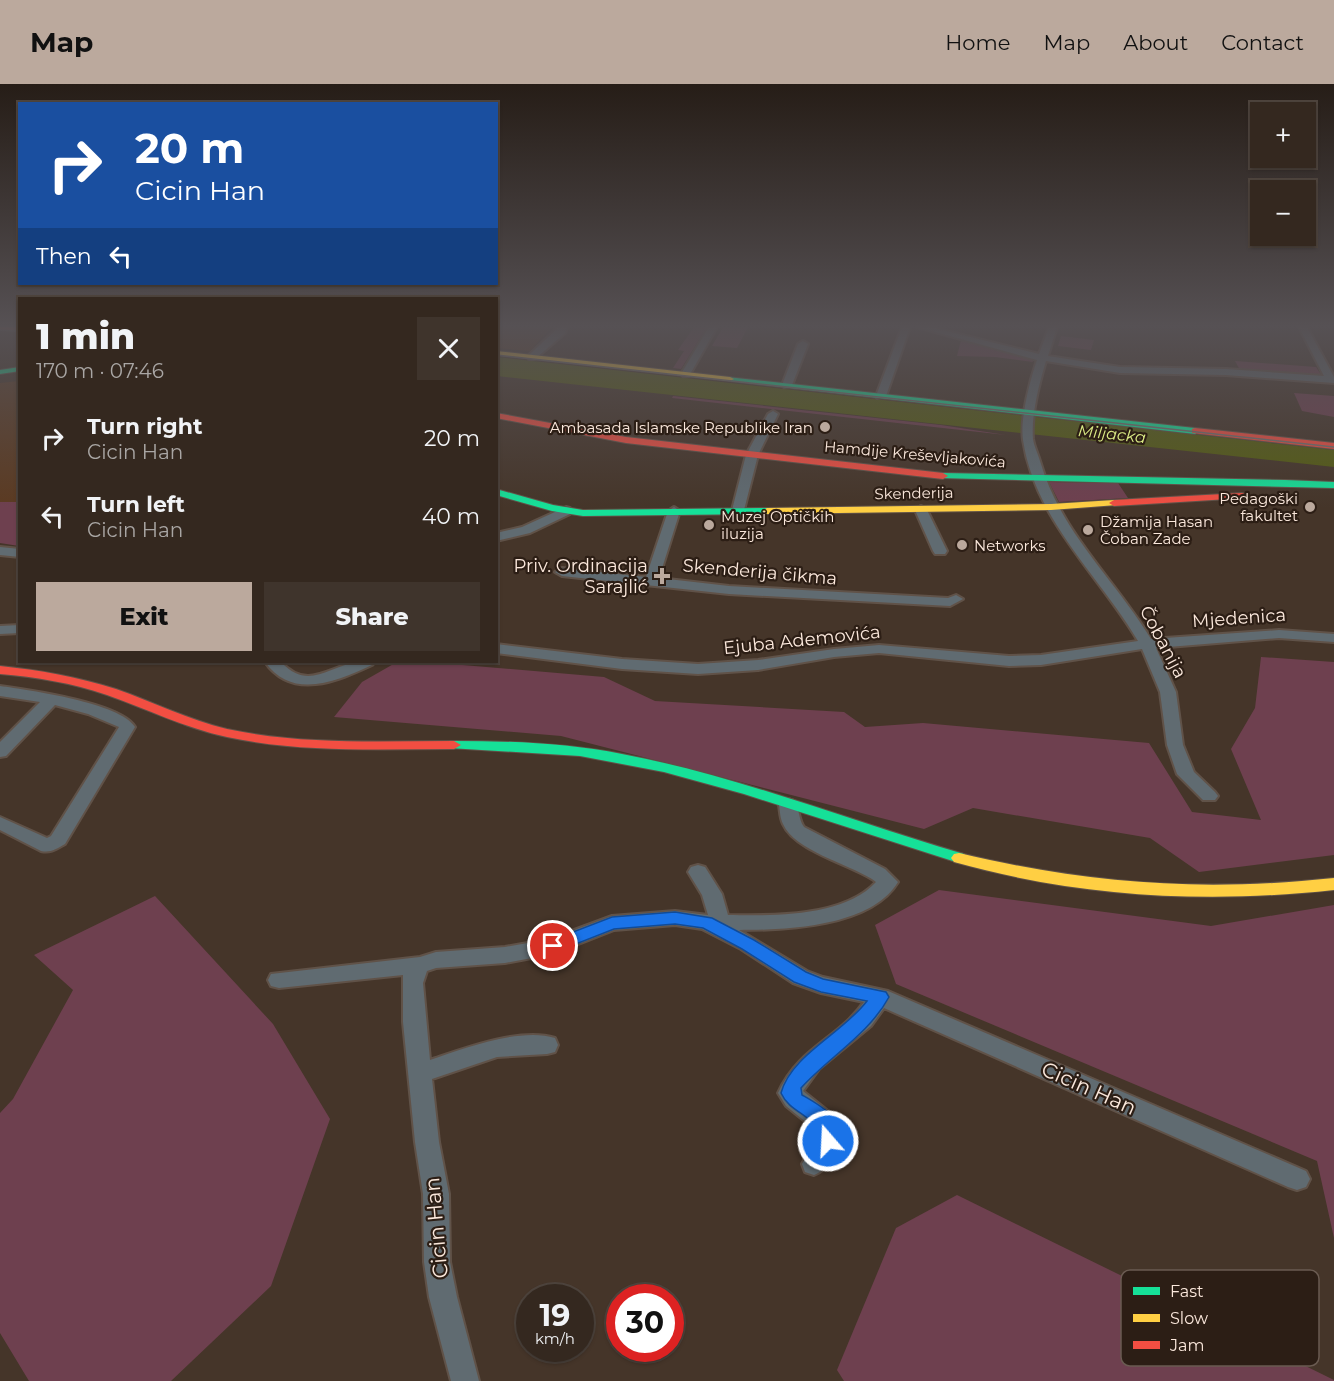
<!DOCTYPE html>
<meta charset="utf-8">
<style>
:root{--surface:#34281f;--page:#3f342c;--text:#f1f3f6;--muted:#a9a6a4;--line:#4e443d;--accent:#bba99d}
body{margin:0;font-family:Montserrat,sans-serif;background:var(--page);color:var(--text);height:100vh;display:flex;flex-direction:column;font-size:22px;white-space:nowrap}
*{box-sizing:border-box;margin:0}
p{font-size:20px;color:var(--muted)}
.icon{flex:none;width:33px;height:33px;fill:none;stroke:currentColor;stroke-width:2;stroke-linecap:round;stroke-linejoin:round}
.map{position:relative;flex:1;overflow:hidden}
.sheet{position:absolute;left:18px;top:213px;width:480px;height:366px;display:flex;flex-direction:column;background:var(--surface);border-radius:0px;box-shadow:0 2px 4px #0004,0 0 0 2px var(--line)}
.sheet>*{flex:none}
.guide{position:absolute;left:18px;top:18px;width:480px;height:183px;border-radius:0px;box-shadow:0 2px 4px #0004,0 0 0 2px var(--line);background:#1a4fa0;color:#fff;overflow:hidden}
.controls{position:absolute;left:1250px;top:18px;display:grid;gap:12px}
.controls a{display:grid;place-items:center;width:66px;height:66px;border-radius:0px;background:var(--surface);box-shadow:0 2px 4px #0004,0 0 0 2px var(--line);font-size:30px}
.speed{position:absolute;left:516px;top:1200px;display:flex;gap:12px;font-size:30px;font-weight:700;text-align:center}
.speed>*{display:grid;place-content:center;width:78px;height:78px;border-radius:50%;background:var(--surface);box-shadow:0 2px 4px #0004,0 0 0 2px var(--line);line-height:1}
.speed small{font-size:15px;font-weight:400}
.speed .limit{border:9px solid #d22;background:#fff;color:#111}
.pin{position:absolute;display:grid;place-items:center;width:51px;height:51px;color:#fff;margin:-26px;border:3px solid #fff;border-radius:50%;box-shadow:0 2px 6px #0007}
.me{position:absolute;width:66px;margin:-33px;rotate:341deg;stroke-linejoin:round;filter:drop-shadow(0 0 4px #0008)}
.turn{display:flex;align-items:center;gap:21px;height:126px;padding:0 18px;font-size:27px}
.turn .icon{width:78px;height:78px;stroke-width:2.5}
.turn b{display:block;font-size:42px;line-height:51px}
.then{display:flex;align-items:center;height:57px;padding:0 18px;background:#0003;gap:12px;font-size:22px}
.round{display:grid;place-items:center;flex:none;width:63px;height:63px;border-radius:0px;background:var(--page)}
.headline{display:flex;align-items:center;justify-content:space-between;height:102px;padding:0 18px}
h1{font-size:36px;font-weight:800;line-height:45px}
.primary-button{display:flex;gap:12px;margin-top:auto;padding:12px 18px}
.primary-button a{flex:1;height:69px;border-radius:0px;background:var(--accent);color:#111;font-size:24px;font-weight:800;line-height:69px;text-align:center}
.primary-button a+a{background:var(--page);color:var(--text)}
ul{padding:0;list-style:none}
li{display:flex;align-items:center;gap:18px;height:78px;padding:0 18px}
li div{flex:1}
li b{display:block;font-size:22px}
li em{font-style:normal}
header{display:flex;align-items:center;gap:36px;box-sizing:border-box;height:84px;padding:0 30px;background:var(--accent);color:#111}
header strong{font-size:28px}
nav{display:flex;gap:33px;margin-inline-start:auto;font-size:21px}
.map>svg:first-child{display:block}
.built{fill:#5b3a21}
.green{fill:#6e404f}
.water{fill:#555c12}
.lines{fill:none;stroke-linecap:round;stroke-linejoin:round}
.street-casing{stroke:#605248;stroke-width:4}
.fast-casing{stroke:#605248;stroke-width:2}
.slow-casing{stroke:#605248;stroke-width:2}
.jam-casing{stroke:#605248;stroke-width:2}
.street{fill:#606b71;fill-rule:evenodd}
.fast{fill:#16e098;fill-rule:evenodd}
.slow{fill:#ffcf43;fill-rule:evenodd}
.jam{fill:#f24e42;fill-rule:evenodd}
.tram{stroke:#72706f;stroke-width:1.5}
.route{fill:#1a73e8;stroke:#114b97;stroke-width:1.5}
.poi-dot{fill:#bba99d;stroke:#2c1e15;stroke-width:2}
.labels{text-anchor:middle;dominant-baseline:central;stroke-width:4.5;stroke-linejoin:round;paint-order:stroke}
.far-poi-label{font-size:15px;fill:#fbe8dc;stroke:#2c1e15;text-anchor:start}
.far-street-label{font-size:15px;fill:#fbe8dc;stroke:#2c1e15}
.far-water-label{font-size:16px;font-style:italic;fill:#dced86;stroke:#2c1e15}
.poi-label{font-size:18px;fill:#fbe8dc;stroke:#2c1e15;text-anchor:end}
.street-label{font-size:18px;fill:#fbe8dc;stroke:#2c1e15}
.near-street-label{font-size:21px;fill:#fbe8dc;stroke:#2c1e15}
.key{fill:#2c1e15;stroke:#6a5b51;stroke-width:1.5}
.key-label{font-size:16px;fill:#fbe8dc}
</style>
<header>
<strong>Map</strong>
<nav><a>Home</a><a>Map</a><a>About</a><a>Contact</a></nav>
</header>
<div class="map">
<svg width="1334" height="1297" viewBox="0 0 1334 1297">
<rect width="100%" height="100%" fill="#453529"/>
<g class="built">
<path d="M497,243H552L530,267L497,264Z"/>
<path d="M19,297V418H0V299Z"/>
</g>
<g class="green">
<path d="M694,243H707L681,285L673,284L684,267L678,266Z"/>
<path d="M723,243H748L737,264L712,262Z"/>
<path d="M1061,252L1094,256L1091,266L1058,262Z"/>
<path d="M961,256L1031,274L1033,278L995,273L957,272Z"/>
<path d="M1235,277L1316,283L1322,292L1240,286Z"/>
<path d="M1294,309L1334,312V333L1302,327Z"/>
<path d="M673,312L941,341L1006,351L672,314Z"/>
<path d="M1049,398L1118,399L1128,414L1059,418Z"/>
<path d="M0,418H19V462L0,459Z"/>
<path d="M1261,573L1334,578V771L1199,788L1150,754L973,724L924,745L561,652L334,633L362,598L397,578H427L604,593L655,617L844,628L865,643L923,639L1149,659L1192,728L1261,736L1231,665L1255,624Z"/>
<path d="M939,806L1211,842L1334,821V1154L1317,1077L896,900L875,841Z"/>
<path d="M155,812L273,940L330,1035L271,1202L171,1297H29L0,1249V1029L13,1015L73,906L34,871Z"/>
<path d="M957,1111L1334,1296V1297H844L837,1286L896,1144Z"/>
</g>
<path class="water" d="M497,273L1334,366V383L497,292Z"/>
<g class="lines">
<defs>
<g id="street">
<path d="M559,243H567L565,249L535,275H529V271Z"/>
<path d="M709,243H717L689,292H683L681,290Z"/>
<path d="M902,243H910L886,312L877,314L876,312Z"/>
<path d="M917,243H930L1039,270L1049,243H1057L1048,272L1120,283L1226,285L1324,292L1299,243H1307L1334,293V299L1226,291L1120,289L1046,277C1039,300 1031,331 1033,355C1034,362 1038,370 1040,377C1061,449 1113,493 1151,555L1279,546L1334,550V558L1279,554L1156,564L1176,608L1183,661L1194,688L1215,708L1218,712L1215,716H1203L1177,690L1167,661L1160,608L1142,565L1041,581L1009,582L879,569L834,573L758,586L698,590L622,585L496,569V560L622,575L698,580L758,576L834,565L879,561L1009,572L1041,571L1138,557C1099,491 1035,436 1023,356C1020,335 1030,296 1037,276Z"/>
<path d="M803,257L808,260L792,301L784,303L782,301L798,260Z"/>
<path d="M773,327L778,330L758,371L744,426L742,429H734L732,426L746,371L768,330Z"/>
<path d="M921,422L927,426L947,467L945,470H935L933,467L915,426Z"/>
<path d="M566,423L570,424V430L530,449L496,457V449L522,443Z"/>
<path d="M674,423L680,427L659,494L729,502L948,514L956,511L963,515L950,522L729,510L562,492L555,488L562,484L646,493L668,427Z"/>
<path d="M0,463L20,465V473L0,471Z"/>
<path d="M20,541V549L0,550V542Z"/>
<path d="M265,578H281C307,606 327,584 356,578C361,576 369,577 375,578L372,581C337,597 293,617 265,578Z"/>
<path d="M0,602C29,606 121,619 135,643L65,760C56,765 51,769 41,767L0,746V733L47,754L51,752L119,643L88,630L55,621L6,672L0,673V658L40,618L0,612Z"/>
<path d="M788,715L794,717C800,725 798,735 804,743L885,785L898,798C871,843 786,846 739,846L807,887L823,893L888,907L1306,1087L1310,1095L1306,1103L1297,1106L1288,1103L884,924L871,942L819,985L803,1007L828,1027L841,1045C840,1062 830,1085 814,1091L805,1088L802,1080L816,1055L817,1047L786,1022L778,1009C799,963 838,955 864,918L821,909L793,899L741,865L702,845L675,841L614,846L553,870L505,879L436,884L427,887L423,899L430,976C463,965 520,943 555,954L558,961L555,968L547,970L497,973L432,995L439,1058L449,1110L450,1178L457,1213L479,1297H451L429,1213L424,1178L423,1110L415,1058L403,938V891L279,904L271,902L268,896L271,890L420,873L436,868L505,863L550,855L612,832L675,827L708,831L702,811L688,788L691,783L698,781L705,783L722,810L728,831C772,832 844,833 876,798L872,795C848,780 794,766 783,740C780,734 780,727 779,721L782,717Z"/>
</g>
<g id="fast">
<path d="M20,283V287L0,290V286Z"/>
<path d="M727,293L1195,344L1199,347L1195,350L730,297L726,295Z"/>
<path d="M943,389L1285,396L1334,398V404L940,394V390Z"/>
<path d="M496,405L553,421L583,426L767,424L772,427L767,430L583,432L552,427L496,411Z"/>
<path d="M454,657C510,657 567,659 622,670C739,692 850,737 964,770L967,774L964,778L959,779L744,710L664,688L580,672L449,664L447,661L449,658Z"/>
</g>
<g id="slow">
<path d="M496,267L730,293L734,295L730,297L496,271Z"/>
<path d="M1114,416L1119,419L1117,421L1051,426L767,430L762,427L767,424L1051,420Z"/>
<path d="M959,769C1088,800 1202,808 1334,794V806C1206,820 1078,813 954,778L951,774L954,770Z"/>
</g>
<g id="jam">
<path d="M0,243H20V247L0,246Z"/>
<path d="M496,329L626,353L943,389L948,392L943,395L626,359L496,334Z"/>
<path d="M1195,344L1334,359V365L1192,349V345Z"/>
<path d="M1242,409L1245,410V414L1114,422L1109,419L1114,416Z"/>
<path d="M0,582C39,586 78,593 116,605C153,618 189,636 227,645C302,661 378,657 454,657L461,661L454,665C378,665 302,669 227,653C185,644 147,625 107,611C72,599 36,593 0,590Z"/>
</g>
</defs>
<use href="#street" class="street-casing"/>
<use href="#fast" class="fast-casing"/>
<use href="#slow" class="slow-casing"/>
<use href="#jam" class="jam-casing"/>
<use href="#street" class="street"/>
<use href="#fast" class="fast"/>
<use href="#slow" class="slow"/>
<use href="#jam" class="jam"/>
<g class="tram">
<path d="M0,246L20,247"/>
<path d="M496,271L1334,363"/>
</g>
</g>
<linearGradient id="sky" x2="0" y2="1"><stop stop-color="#261d17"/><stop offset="0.57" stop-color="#565154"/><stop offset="1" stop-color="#565154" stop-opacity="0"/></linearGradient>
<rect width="1334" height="424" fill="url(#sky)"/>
<path class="route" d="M675,828L712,834L754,856L806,888L823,895L886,908L889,913C869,950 829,973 801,1004L802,1011C823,1023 848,1036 835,1064L828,1066L821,1064L818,1057L819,1046C809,1030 789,1027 781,1009C791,971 843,949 867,917L821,908L794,898L742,865L703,844L675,840L614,845L553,869L547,867L545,862L547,858L612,833Z"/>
<g class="poi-dot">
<circle cx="825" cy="343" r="6"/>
<circle cx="1310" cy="423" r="6"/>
<circle cx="709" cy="441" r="6"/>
<circle cx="1088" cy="446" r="6"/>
<circle cx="962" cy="461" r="6"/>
<path d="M659 483h6v6h6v6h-6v6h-6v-6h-6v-6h6z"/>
</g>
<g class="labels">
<g class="far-poi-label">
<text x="813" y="343" text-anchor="end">Ambasada Islamske Republike Iran</text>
<text x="1298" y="414" text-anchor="end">Pedagoški<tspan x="1298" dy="17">fakultet</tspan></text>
<text x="721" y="432">Muzej Optičkih<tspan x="721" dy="17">iluzija</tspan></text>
<text x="1100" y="437">Džamija Hasan<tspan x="1100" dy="17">Čoban Zade</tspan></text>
<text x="974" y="461">Networks</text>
</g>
<g class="far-street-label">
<text transform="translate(915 370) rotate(5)">Hamdije Kreševljakovića</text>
<text transform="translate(914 409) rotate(-1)">Skenderija</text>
</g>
<g class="far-water-label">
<text transform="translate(1112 350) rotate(6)">Miljacka</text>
</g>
<g class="poi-label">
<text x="648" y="482">Priv. Ordinacija<tspan x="648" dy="21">Sarajlić</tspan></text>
</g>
<g class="street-label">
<text transform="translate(760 488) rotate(5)">Skenderija čikma</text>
<text transform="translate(1239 534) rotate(-4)">Mjedenica</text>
<text transform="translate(802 556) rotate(-6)">Ejuba Ademovića</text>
<text transform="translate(1163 558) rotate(62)">Čobanija</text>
</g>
<g class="near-street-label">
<text transform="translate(1089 1004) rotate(24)">Cicin Han</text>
<text transform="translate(436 1144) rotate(-95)">Cicin Han</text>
</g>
</g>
<rect x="1121" y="1186" width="198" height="96" rx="9" class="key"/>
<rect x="1133" y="1203" width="27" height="8" fill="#16e098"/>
<rect x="1133" y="1230" width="27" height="8" fill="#ffcf43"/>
<rect x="1133" y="1257" width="27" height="8" fill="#f24e42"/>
<g class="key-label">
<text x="1170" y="1213">Fast</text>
<text x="1170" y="1240">Slow</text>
<text x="1170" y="1267">Jam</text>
</g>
</svg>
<div class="controls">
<a>+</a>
<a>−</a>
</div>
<div class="speed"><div>19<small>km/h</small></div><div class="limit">30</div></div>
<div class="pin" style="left:553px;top:862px;background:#d93025"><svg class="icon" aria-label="arrive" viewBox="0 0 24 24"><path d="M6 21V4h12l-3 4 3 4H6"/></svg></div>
<svg class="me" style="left:828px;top:1057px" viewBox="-20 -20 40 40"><circle r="17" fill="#1a73e8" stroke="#fff" stroke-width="3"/><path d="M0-11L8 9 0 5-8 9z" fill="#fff"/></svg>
<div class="guide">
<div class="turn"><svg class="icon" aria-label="right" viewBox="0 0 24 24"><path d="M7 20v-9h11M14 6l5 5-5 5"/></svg><div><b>20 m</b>Cicin Han</div></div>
<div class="then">Then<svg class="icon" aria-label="left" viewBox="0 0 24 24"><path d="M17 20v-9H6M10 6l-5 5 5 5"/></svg></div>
</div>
<section class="sheet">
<div class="headline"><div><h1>1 min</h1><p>170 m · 07:46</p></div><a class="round"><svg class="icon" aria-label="close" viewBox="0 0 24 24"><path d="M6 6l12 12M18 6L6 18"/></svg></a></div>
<ul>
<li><svg class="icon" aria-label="right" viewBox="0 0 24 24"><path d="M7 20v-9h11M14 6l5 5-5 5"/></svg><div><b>Turn right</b><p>Cicin Han</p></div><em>20 m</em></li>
<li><svg class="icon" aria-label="left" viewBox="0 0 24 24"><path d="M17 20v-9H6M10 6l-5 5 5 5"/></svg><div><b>Turn left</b><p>Cicin Han</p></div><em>40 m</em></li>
</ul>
<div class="primary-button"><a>Exit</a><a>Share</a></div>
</section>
</div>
